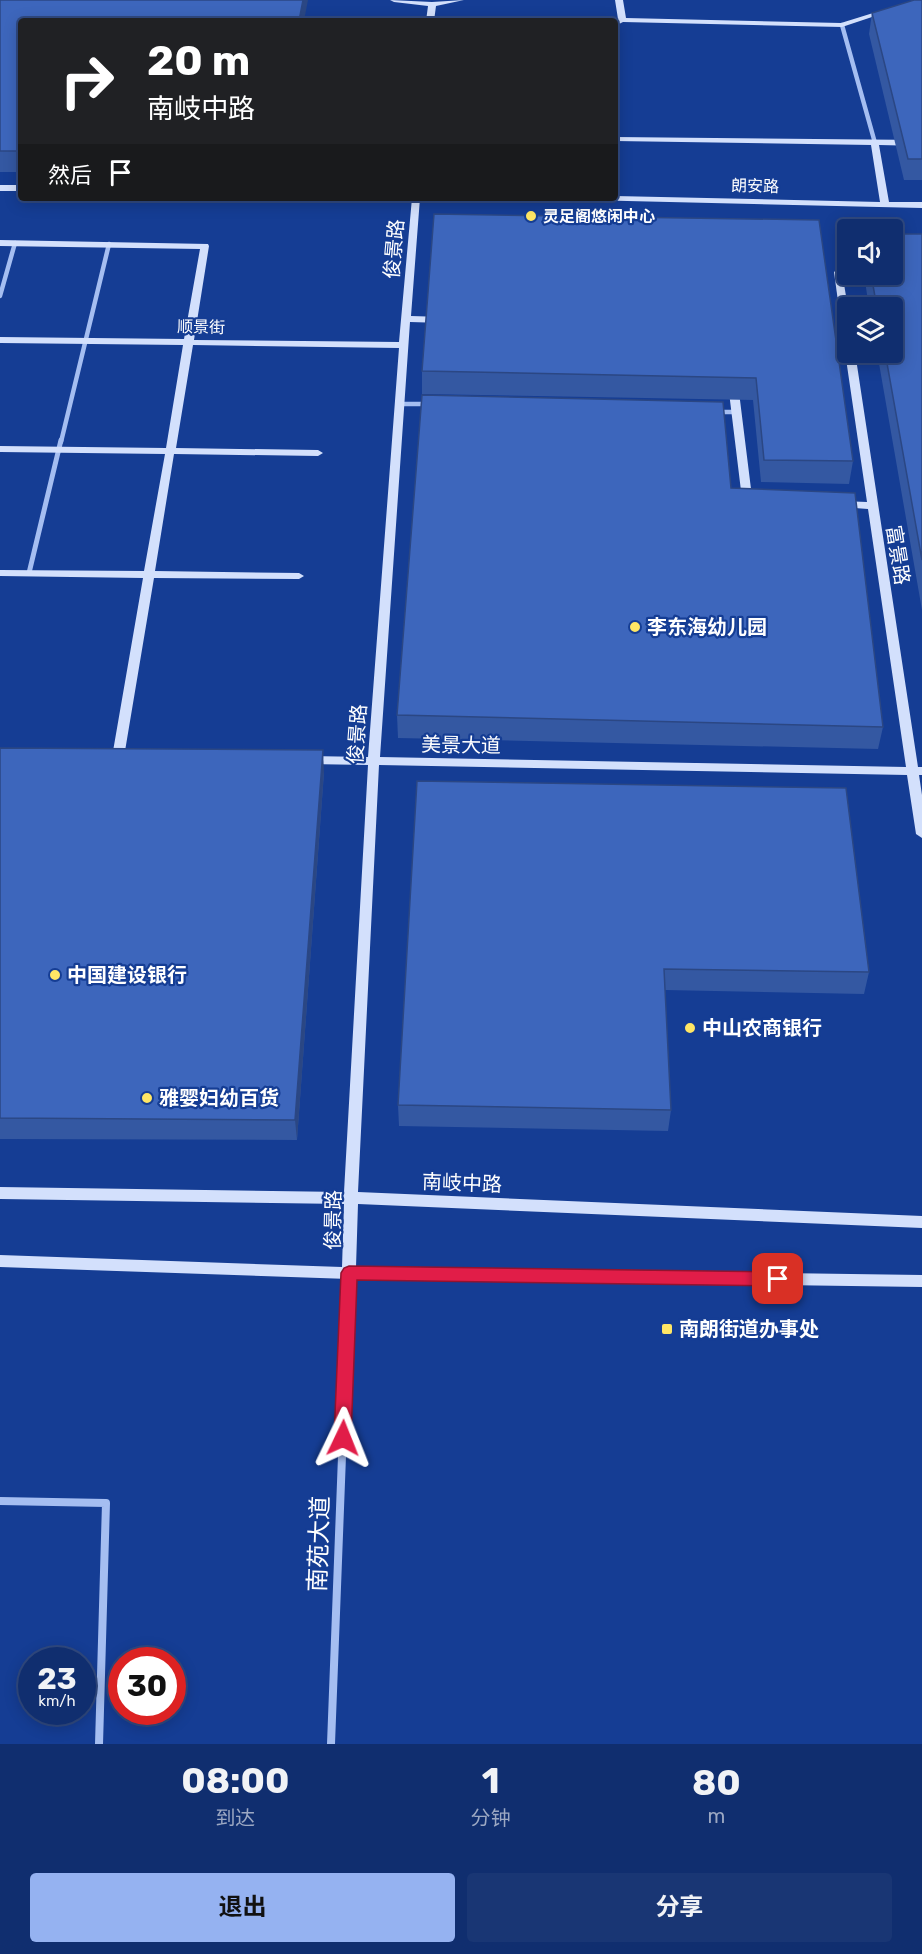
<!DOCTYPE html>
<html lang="zh">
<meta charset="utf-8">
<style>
:root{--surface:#102e6f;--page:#193674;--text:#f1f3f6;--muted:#9ca8c3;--line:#304a82;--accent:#95b2f1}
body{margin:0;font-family:Rubik,"Noto Sans SC",sans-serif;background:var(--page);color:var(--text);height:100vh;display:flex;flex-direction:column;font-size:22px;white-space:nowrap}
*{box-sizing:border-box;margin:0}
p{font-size:20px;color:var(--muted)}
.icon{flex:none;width:33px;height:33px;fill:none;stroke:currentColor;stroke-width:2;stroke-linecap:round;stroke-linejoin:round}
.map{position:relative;height:1744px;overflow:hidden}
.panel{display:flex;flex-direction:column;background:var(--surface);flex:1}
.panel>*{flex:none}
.banner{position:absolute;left:18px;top:18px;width:600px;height:183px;border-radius:6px;box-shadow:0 3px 15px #0003,0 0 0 2px var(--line);background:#202124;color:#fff;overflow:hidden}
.fabs{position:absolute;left:837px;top:219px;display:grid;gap:12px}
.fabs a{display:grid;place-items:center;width:66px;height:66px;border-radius:6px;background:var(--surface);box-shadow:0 3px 15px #0003,0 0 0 2px var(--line);font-size:30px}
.speed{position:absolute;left:18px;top:1647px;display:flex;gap:12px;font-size:30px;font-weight:700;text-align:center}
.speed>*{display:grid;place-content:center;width:78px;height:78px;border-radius:50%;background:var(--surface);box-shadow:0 3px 15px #0003,0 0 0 2px var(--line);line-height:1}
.speed small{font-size:15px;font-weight:400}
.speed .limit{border:9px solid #d22;background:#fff;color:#111}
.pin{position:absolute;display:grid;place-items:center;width:51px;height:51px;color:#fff;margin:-26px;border-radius:12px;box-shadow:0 3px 9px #0006}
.me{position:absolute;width:66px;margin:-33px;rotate:2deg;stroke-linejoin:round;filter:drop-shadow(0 0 4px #0008)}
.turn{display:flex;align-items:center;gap:21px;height:126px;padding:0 30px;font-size:27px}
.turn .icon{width:78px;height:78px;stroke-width:2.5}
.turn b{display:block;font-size:42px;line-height:51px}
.then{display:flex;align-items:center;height:57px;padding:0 30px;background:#0003;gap:12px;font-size:22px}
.eta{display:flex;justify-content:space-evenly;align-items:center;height:102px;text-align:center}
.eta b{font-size:36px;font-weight:700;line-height:42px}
.button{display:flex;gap:12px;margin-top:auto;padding:12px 30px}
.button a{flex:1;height:69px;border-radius:6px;background:var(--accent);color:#111;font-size:24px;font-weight:700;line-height:69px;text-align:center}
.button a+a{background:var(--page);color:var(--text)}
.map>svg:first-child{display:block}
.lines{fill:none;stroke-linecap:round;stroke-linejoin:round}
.street-far2{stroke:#a5bef1;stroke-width:4.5}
.street-far1{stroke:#a5bef1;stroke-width:5}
.street{stroke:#a5bef1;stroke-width:8}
.secondary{fill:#d3e0fc;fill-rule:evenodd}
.wall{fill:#3458a2}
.shaded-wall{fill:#2b4784}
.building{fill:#3d66bc;stroke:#2b4784;stroke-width:1.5}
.route{fill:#e11d48;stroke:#92132f;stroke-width:1.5}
.poi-dot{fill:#ffe665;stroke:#153d94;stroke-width:2}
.labels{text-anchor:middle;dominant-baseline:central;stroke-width:4.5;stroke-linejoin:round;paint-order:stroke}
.far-street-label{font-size:16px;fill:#fff;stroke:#153d94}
.far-poi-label{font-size:16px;font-weight:bold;fill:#fff;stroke:#153d94;text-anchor:start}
.street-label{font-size:20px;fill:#fff;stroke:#153d94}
.poi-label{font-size:20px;font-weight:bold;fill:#fff;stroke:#153d94;text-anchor:start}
.near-street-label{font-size:24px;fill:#fff;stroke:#153d94}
</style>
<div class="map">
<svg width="922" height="1744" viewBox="0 0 922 1744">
<rect width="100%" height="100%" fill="#153d94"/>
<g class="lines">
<g class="street-far2">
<path d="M842,25L875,143"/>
<path d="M0,296L15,243"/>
<path d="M398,404H427"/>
<path d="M716,412H736"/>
<path d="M61,442L109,244"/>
</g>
<path class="street-far1" d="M29,573L61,440"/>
<g class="street">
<path d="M0,1501L106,1503L99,1744"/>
<path d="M331,1744L349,1273"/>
</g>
<g class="secondary">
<path d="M390,0L432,2L464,0L436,6L434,21H426L428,6L394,2Z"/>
<path d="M615,0H623L626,18L841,23L886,9L890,11L842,27L623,22L615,26V21L618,19Z"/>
<path d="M615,137L922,140V146L879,145L889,202H922V208L585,200L584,198H615V196L880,202L871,145L615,141Z"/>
<rect x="0" y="185" width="21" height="6"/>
<path d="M412,198H420L411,316L443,317L448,320L443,323L410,322L380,757L906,767L868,509L841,507L836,504L841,501L867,502L845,352L848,350V352H855L918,767H922V775H919L922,795V838L916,834L907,775L379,765L358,1192L922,1216V1228L358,1204L356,1267L922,1275V1287L349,1279L0,1267V1255L342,1267L344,1204L0,1199V1187L344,1192L368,765L308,764L302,760L308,756L368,757L399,348L193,345L176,448L318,450L323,453L318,456L174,454L155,571L299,573L304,576L299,579L154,578L124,757L118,761L112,757L143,578L0,576V570L144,571L165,454L0,452V446L166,448L183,345L0,343V337L184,339L200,249L0,246V240L208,244L209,246L194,340L399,342Z"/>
<path d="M838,269L842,272L848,308V341L843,338L834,272Z"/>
<path d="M733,381L738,384L752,497L757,500L752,503L743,501L742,499L728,384Z"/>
</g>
</g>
<g class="wall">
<path d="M0,0L21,21V172H0Z"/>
<path d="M922,0V180H904L869,34L872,13Z"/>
<path d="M819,220L853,461L849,484L761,482L753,400L422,394V371Z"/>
<path d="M922,234V610L877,352H892V308H869L864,274H892Z"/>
<path d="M731,488L883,727L878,749L398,738L397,715Z"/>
<path d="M0,748L324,772L297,1140L0,1139Z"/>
<path d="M417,781L869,972L864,994L665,990L671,1110L668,1131L399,1126L398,1105Z"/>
</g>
<g class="shaded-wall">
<path d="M303,0H308L304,21H299Z"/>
<path d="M323,750L324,772L297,1140L295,1120Z"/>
</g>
<g class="building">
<path d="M0,0H303L299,21H21V151H0Z"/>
<path d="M914,0H922V159H908L872,13Z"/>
<path d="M434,214L819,220L853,461L764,460L756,378L422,371Z"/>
<path d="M892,234H922V560L885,352H892V308H877L871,274H892Z"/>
<path d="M422,395L723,402L731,488L855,493L883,727L397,715Z"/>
<path d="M0,748L323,750L295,1120L0,1118Z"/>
<path d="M417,781L846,788L869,972L664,969L671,1110L398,1105Z"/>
</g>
<path class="route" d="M349,1266L778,1272L784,1274L786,1279L784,1284L778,1286L357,1280L351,1438L349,1444L343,1446L337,1444L334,1438L341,1273L344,1268Z"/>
<g class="poi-dot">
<circle cx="531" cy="216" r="6"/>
<circle cx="635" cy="627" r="6"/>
<circle cx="55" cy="975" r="6"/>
<circle cx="690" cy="1028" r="6"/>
<circle cx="147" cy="1098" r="6"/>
<rect x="661" y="1323" width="12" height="12" rx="3"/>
</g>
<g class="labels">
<g class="far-street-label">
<text transform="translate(755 186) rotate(1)">朗安路</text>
<text transform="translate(201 327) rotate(1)">顺景街</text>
</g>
<g class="far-poi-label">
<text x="543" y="216">灵足阁悠闲中心</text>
</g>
<g class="street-label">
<text transform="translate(394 249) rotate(-85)">俊景路</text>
<text transform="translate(898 555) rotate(81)">富景路</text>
<text transform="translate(357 734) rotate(-86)">俊景路</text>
<text transform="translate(461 745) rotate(1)">美景大道</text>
<text transform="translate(462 1183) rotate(2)">南岐中路</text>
<text transform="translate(333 1220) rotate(-89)">俊景路</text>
</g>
<g class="poi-label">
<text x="647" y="627">李东海幼儿园</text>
<text x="67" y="975">中国建设银行</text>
<text x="702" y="1028">中山农商银行</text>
<text x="159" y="1098">雅婴妇幼百货</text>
<text x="679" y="1329">南朗街道办事处</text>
</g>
<g class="near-street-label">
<text transform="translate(319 1544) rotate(-88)">南苑大道</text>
</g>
</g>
</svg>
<div class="fabs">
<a><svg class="icon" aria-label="sound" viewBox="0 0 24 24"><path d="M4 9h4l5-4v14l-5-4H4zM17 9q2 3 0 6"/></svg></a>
<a><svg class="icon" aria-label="layers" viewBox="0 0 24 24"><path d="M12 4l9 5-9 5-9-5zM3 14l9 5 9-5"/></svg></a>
</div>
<div class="speed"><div>23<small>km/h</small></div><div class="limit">30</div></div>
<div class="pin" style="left:778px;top:1279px;background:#d93025"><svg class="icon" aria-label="arrive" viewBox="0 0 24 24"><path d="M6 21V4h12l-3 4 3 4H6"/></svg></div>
<svg class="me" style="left:343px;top:1438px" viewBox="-20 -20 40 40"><path d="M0-17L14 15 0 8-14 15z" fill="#e11d48" stroke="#fff" stroke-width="4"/></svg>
<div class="banner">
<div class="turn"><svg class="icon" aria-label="right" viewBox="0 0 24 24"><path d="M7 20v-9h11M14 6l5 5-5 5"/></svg><div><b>20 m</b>南岐中路</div></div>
<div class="then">然后<svg class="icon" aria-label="arrive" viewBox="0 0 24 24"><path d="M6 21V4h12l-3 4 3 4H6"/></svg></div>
</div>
</div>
<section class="panel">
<div class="eta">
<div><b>08:00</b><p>到达</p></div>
<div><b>1</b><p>分钟</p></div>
<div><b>80</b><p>m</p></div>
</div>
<div class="button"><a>退出</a><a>分享</a></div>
</section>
